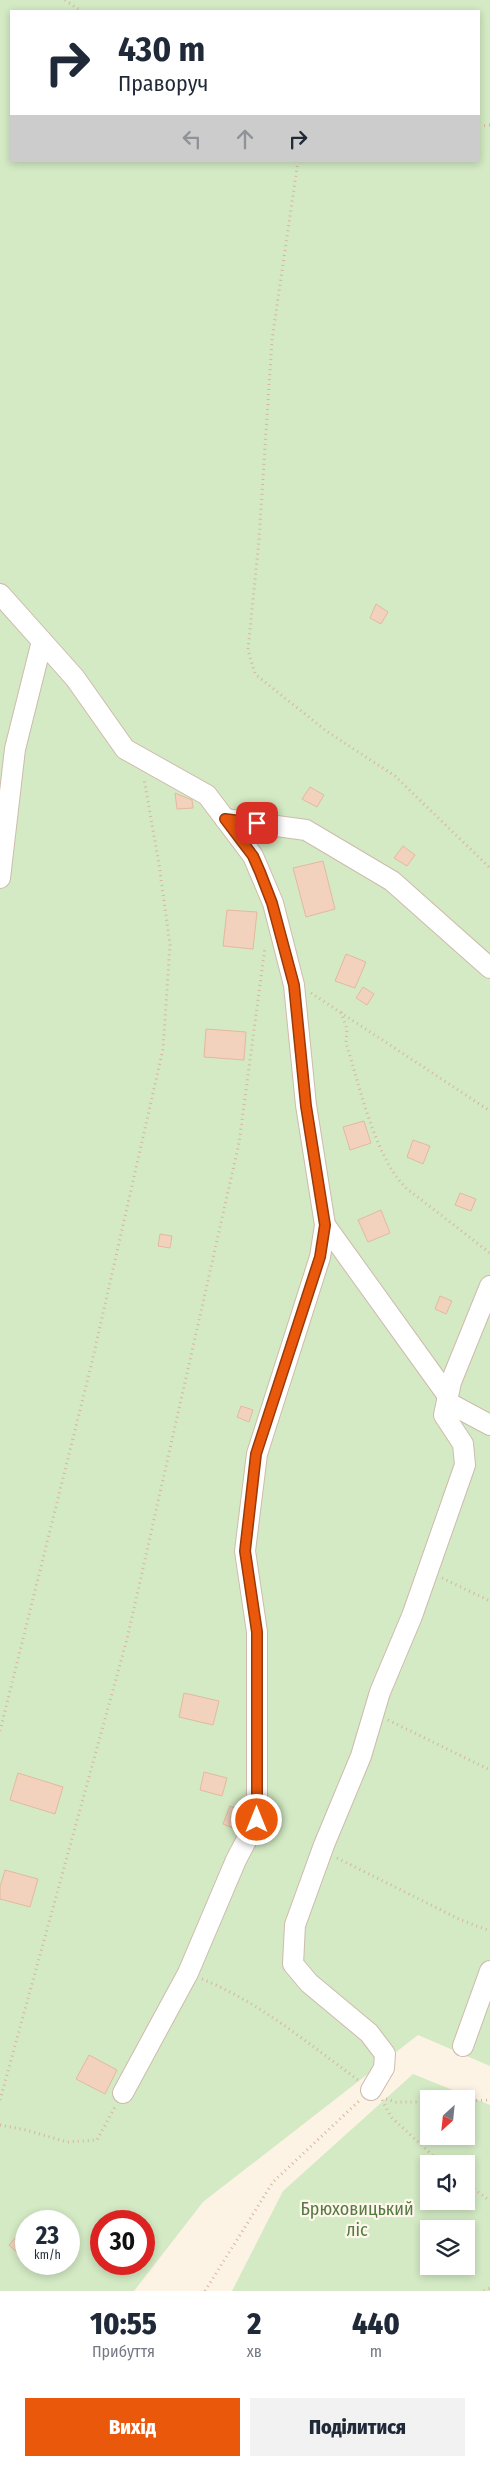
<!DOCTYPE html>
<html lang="uk">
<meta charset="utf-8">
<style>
:root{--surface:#fff;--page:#f2f2f3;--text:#1f2937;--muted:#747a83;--accent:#ea580c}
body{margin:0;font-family:"Fira Sans Condensed",sans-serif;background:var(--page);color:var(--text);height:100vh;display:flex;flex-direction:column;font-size:19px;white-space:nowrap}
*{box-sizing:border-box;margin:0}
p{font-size:16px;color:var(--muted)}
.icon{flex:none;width:28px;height:28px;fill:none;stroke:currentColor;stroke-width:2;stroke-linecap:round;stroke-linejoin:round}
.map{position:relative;height:2291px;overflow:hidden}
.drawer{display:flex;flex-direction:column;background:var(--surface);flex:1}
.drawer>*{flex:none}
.hud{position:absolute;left:10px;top:10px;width:470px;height:152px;border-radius:0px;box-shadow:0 2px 8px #0003;background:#fff;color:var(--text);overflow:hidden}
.needle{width:32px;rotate:207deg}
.fabs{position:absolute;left:420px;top:2090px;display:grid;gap:10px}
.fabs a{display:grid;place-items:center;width:55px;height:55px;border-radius:0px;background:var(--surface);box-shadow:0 2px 8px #0003;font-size:25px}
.speed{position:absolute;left:15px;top:2210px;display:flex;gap:10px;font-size:25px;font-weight:700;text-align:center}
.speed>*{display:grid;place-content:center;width:65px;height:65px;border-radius:50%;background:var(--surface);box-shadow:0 2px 8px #0003;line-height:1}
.speed small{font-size:12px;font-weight:400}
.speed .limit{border:8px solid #d22;background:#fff;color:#111}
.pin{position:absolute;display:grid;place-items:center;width:42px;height:42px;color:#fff;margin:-21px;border-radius:10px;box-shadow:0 2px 8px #0006}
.me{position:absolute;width:55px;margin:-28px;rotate:0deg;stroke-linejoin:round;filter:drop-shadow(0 0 4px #0008)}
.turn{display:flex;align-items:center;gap:18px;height:105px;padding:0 25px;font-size:22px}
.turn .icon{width:65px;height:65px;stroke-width:2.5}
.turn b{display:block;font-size:35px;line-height:42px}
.lanes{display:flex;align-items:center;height:48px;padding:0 25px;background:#0003;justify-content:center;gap:25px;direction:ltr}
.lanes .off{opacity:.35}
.eta{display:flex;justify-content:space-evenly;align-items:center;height:85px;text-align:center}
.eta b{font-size:30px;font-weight:800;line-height:35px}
.action{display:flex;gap:10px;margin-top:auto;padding:10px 25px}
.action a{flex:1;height:58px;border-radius:0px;background:var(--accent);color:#fff;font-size:20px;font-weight:800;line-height:58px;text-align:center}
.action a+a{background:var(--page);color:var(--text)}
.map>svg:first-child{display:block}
.green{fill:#d3eac4;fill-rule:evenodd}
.building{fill:#f2d2bd;stroke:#e4b99d}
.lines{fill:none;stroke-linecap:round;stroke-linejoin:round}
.minor-casing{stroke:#cebbac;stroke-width:22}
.path{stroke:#d7b5a0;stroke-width:3;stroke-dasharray:1 4;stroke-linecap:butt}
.minor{stroke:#fff;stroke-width:20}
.route-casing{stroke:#983908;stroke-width:12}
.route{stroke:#ea580c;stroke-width:9}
.labels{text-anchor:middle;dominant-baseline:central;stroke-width:4.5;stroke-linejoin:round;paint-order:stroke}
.park-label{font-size:18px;fill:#537b42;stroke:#fff7ec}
</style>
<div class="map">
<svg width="490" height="2291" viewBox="0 0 490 2291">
<rect width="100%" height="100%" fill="#fcf3e5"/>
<g class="green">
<path d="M0,0H490V2066L418,2035L203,2202L134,2291H0ZM11,11H479V161H11ZM26,2221H69V2264H26ZM101,2221H144V2264H101Z"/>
<path d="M413,2074L490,2105V2291H232L283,2191ZM429,2099H466V2136H429ZM429,2164H466V2201H429ZM429,2229H466V2266H429Z"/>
</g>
<g class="building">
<path d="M376,604L388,612L381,624L370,618Z"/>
<path d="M310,787L324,795L317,807L302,799Z"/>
<path d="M175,793L192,800L193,808L177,809Z"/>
<path d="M403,846L415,855L407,866L394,858Z"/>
<path d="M323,861L335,909L306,917L293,868Z"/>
<path d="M227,910L257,912L253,949L223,946Z"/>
<path d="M346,954L366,962L355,988L335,981Z"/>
<path d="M363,987L374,994L367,1005L356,998Z"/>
<path d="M206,1029L246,1032L244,1060L204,1057Z"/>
<path d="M364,1121L371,1143L350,1150L343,1127Z"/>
<path d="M413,1140L430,1146L423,1164L407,1157Z"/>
<path d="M460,1193L476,1199L471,1211L455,1205Z"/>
<path d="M381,1210L390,1233L368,1242L358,1220Z"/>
<path d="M160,1234L172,1236L170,1248L158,1246Z"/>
<path d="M440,1296L452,1301L446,1314L435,1309Z"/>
<path d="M241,1406L253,1410L249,1422L237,1417Z"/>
<path d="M184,1693L219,1701L213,1725L179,1717Z"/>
<path d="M204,1772L227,1778L222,1796L200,1790Z"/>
<path d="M18,1773L63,1787L55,1814L10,1800Z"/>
<path d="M230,1806L245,1812V1817L238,1830L223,1824Z"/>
<path d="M5,1870L38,1879L30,1907L0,1899V1887Z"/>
<path d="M89,2055L117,2070L105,2094L76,2079Z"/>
<path d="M19,2234L26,2240V2245L19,2254L9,2245Z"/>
</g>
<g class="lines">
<defs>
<g id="minor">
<path d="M0,594L75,678L125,749L207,795L253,856L273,903L294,985L306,1105L325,1225L320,1257L257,1454L245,1551L257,1632V1820L236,1860L188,1973L123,2093"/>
<path d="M225,819L306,830L392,881L490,968"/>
<path d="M0,878L15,749L42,641"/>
<path d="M325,1225L448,1396"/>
<path d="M447,1402L490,1425"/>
<path d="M463,2046L490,1971"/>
<path d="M371,2090L384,2068L385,2054L369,2033L309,1983L293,1964L295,1925L324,1845L361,1756L380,1692L412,1616L465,1465L463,1444L444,1415L451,1382L490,1286"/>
</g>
</defs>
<use href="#minor" class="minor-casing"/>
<g class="path">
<path d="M65,0L81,11"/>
<path d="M479,126L490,125"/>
<path d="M298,161L272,340L259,540L248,650L255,674L325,730L395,776L490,868"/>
<path d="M311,993L490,1111"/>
<path d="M341,1012L347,1029L346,1043C360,1086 374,1156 406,1188L490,1253"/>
<path d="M442,1578L490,1601"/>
<path d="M388,1720L490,1770"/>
<path d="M0,1731L92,1362L163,1049L170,945L159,864L144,779"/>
<path d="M337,1858L461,1920L490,1931"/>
<path d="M202,1979C259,2002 309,2044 358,2080"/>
<path d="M386,2099L396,2102H429"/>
<path d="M0,2100L127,1639L239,1143L265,947"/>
<path d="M382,2100L391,2117L442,2164"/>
<path d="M466,2101L490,2100"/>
<path d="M0,2125L26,2130L67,2142L97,2140L115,2107"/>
<path d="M466,2183L490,2201"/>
<path d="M205,2291L273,2182L359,2101"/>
<path d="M484,2291L490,2288"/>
</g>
<use href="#minor" class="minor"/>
</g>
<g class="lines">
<defs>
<path id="route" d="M257,823L225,819L253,856L260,872L272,903L294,985L306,1106L325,1225L320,1257L256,1454L245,1551L257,1632V1820"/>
</defs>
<use href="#route" class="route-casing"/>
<use href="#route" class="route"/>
</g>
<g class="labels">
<g class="park-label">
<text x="357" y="2209">Брюховицький<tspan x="357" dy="21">ліс</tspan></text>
</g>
</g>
</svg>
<div class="fabs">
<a><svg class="needle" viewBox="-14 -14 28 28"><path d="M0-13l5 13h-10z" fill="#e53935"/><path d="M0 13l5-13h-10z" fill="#747a83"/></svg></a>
<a><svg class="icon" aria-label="sound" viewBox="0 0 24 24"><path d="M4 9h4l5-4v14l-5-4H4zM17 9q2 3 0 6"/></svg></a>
<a><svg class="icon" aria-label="layers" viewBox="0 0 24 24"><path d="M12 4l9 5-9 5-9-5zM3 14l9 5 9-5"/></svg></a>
</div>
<div class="speed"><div>23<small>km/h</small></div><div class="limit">30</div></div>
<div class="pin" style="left:257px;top:823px;background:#d93025"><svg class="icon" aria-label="arrive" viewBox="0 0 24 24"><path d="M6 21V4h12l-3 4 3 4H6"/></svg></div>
<svg class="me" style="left:257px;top:1820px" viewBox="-20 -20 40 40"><circle r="17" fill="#ea580c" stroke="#fff" stroke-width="3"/><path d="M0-11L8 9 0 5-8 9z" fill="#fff"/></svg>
<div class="hud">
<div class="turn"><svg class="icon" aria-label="right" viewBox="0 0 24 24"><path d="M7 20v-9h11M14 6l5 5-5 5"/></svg><div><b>430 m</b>Праворуч</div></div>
<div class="lanes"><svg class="icon off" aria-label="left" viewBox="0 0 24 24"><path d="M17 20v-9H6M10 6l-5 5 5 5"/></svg><svg class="icon off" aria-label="ahead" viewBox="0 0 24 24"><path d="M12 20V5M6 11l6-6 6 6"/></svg><svg class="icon" aria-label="right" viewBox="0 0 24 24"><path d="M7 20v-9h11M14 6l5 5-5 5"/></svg></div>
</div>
</div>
<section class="drawer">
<div class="eta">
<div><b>10:55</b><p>Прибуття</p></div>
<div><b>2</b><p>хв</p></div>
<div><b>440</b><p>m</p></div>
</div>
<div class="action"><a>Вихід</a><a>Поділитися</a></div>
</section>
